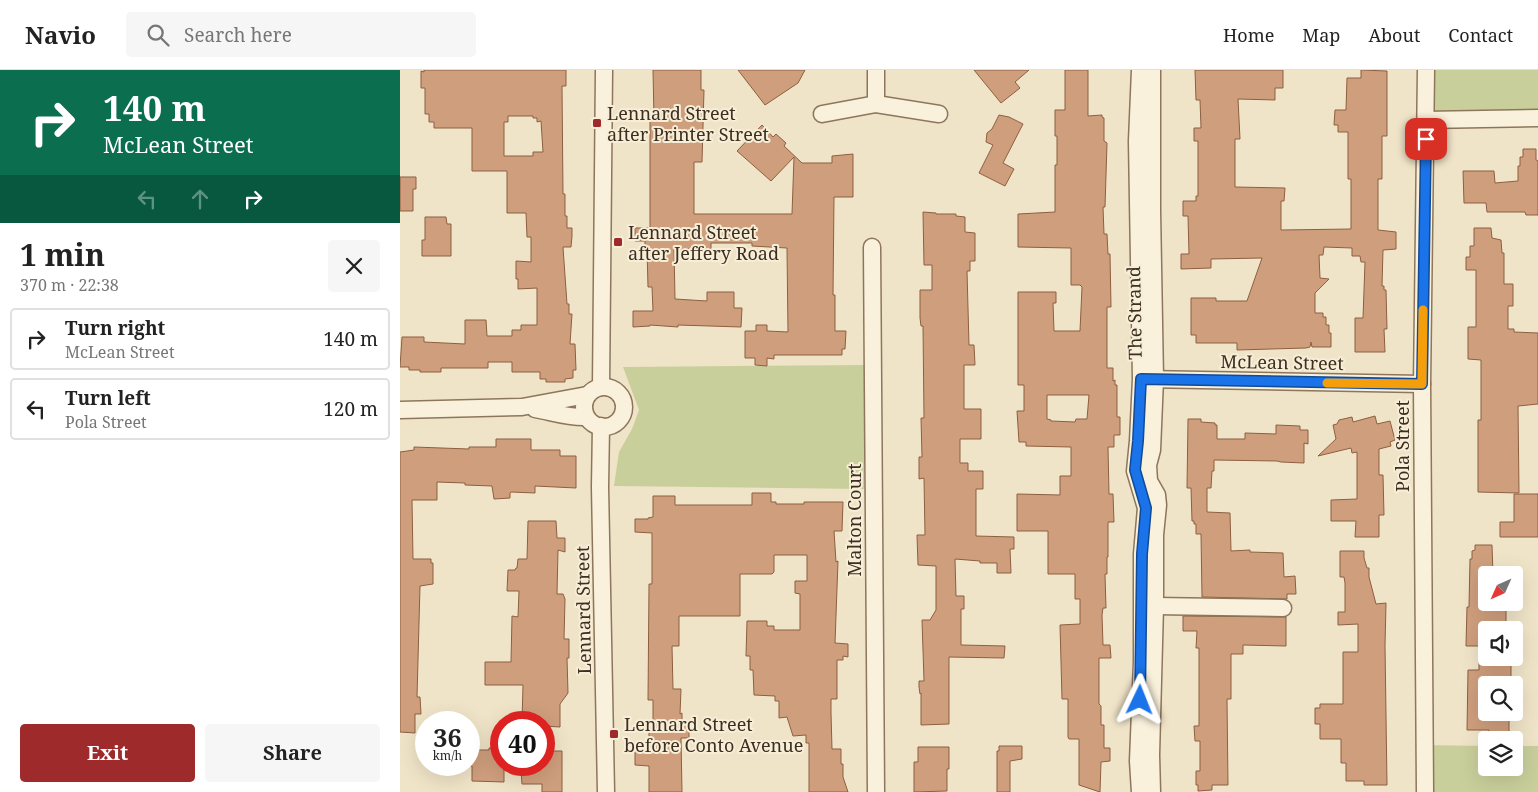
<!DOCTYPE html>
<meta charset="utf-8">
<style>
:root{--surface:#fff;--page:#f6f6f6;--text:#222;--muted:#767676;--line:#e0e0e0;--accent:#9e2a2b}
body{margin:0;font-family:"Noto Serif",serif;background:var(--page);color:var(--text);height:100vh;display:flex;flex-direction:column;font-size:19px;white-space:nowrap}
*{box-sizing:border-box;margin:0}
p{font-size:16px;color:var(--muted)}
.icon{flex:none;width:28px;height:28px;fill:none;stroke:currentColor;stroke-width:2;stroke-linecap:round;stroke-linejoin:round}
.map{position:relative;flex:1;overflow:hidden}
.side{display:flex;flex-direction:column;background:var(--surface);width:400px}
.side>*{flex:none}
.top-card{background:#0b6e4f;color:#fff;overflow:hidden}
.needle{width:32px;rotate:225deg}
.fabs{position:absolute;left:1078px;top:496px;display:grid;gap:10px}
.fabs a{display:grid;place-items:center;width:45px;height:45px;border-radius:5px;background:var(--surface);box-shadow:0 5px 20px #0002;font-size:25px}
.speed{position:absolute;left:15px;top:641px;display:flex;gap:10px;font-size:25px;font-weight:700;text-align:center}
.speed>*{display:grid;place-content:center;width:65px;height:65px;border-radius:50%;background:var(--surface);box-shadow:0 5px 20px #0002;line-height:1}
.speed small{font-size:12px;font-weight:400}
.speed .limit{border:8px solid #d22;background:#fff;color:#111}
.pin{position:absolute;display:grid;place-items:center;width:42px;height:42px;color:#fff;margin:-21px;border-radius:10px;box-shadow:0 2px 8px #0006}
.me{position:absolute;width:55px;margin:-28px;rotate:2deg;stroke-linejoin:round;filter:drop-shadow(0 0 4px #0008)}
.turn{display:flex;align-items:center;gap:18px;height:105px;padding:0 20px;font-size:22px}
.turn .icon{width:65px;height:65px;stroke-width:2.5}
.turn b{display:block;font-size:35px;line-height:42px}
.lanes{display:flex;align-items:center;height:48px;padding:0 20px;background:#0003;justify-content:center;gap:25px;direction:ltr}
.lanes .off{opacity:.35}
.round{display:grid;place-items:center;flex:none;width:52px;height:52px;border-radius:5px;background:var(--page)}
.headline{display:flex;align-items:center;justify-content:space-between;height:85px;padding:0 20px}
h1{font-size:30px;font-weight:700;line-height:38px}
.button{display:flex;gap:10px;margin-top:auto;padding:10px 20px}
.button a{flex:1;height:58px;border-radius:5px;background:var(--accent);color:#fff;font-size:20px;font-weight:700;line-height:58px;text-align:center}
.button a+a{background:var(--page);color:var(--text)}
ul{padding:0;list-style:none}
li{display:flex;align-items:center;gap:15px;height:62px;margin:0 10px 8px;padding:0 10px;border:2px solid var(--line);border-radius:5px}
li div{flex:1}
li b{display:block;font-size:19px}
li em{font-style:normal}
header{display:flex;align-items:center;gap:30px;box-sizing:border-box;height:70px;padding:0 25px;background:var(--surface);border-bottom:1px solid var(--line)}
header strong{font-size:24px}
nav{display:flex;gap:28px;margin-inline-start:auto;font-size:18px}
.search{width:350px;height:45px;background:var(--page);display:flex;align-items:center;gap:12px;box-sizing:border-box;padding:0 18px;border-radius:5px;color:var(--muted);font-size:19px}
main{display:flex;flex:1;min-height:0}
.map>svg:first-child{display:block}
.green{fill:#c9cf9b}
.building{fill:#cf9f7d;stroke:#8d5f41;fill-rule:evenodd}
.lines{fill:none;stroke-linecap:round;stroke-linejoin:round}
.minor-casing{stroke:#8d765c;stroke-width:19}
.minor{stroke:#faf1dc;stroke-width:16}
.route-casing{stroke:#114b97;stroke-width:12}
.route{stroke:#1a73e8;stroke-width:9}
.slow{stroke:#f59e0b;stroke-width:9}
.poi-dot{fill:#9e2a2b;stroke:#f7eed8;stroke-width:2}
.labels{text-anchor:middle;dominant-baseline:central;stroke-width:4;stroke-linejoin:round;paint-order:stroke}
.poi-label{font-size:18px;fill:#3d2e20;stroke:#f7eed8;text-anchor:start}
.street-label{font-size:18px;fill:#3d2e20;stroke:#f7eed8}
</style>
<header>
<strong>Navio</strong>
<div class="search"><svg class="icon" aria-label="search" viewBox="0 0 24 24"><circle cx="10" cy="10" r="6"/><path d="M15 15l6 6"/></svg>Search here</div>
<nav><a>Home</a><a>Map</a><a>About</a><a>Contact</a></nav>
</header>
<main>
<section class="side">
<div class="top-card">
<div class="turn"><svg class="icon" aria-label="right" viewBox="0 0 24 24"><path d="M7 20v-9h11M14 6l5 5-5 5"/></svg><div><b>140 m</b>McLean Street</div></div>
<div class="lanes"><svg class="icon off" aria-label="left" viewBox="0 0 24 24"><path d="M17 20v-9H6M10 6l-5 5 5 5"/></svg><svg class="icon off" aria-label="ahead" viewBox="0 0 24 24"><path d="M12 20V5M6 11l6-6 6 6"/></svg><svg class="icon" aria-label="right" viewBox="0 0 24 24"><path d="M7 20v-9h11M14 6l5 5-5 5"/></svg></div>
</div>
<div class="headline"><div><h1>1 min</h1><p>370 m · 22:38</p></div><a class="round"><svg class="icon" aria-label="close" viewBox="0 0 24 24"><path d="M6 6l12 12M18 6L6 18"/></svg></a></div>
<ul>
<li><svg class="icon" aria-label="right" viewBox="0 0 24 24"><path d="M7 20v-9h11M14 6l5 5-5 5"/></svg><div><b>Turn right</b><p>McLean Street</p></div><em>140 m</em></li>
<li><svg class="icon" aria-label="left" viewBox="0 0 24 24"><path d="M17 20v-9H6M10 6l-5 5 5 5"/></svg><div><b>Turn left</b><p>Pola Street</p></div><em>120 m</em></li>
</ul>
<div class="button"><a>Exit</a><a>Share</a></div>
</section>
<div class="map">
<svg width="1138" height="722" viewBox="0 0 1138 722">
<rect width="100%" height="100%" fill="#f0e4c8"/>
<g class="green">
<path d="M1026,0H1138V48L1026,50Z"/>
<path d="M465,295L464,419L214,416L219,382L232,359L239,340L223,297Z"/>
<path d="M1025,675L1086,676V698H1114V676H1138V722H1025Z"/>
</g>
<g class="building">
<path d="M24,0H166V16H162L163,124H165V146H167V158H172V166L171,177H163L167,234H169V244H172L170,274H175L176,300H173V308L165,309V312H146V309H140V302H112V292H88V298H41V302H20V300H9V297H0L2,267H24V272L65,274V250H86L87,266H112V260H121V255H137V218L118,219V209H116V191L131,192V167H127L126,143H107V101H72V58H34V52H29V44H25V18H21V1L24,2ZM108,46H133V48H137V52L141,51L143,82H133V86H104V52H108Z"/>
<path d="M253,0H301V20H304L302,92H294V144H392L394,87L371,111L337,81L362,55L373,67L376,64L386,73L384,76L402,93H432V86L453,84V127H434L433,225H435V261H446L445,279H442V285H374V289L367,288V296L355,295V288H345V261H356V255H367V261L388,262L387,178L352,176V173H311V179H274L275,229L307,231V222H334V238H342L341,257L278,255V257L250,255V256L233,257V241H253L252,217H248L247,179L245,178V171H235V158H250V50H254Z"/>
<path d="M338,0H405L398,13L365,35Z"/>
<path d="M574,0H629L615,12L620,18L601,33Z"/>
<path d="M665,0H688V46L702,45V47L704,48V71L707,73L705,137H703L704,164H707L708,184H710L711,237H707V298H713V311L715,310V315H717V347H720V365H714V377H708L709,424H713L714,452H708V487H707V504H705L706,538H703L702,545L703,575H710L711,588H699V634L701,636V655H704V678H710V691L701,692L700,722L679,715V669H669L668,667V629H662L660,555L680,554V529H675V504H648V461H617V424L660,425V406H671V377L626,376V372H619L617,341H624V315H618V222H656V233H653L654,261H680L682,217L680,215H671V178L618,177V144L655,142V95H657V66H655V40H665ZM647,325H689L687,349H676L675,352L651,351V350L647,349Z"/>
<path d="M795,0H883V18H875V30L838,29L840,69H835V117L885,118L884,131H881V160L951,159V109H948V62H938V55H934L935,40H946L947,8H961V0L987,1V66H982V109H978V160L996,162V179L983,180L982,216H984V220H986L987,259H984L985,282H955V248H963L965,192H961L960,186H952V178L924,177L923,185H919L920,208L929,209L915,223V243H923V247H926V255H929V263H931V277H912L911,272L910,277L906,278L837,280V273H796V265H791V228H816V231H847L862,188L811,189V198L781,199V184H789L788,146H783V131H796V126H798V71H794V58H801L800,30H796Z"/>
<path d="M599,45L609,47L623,54L603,93L614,99L605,116L579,103L593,75L586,72L587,63L592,59Z"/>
<path d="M1123,79H1136V90L1138,91V145H1126L1125,142H1087L1086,133H1064L1063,101H1094L1095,113L1118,111V96H1120V87H1123Z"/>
<path d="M0,107H16V119H13V141H0Z"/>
<path d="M523,142L536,143V144H556V146L565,147V162L575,163V191H570V201H567L569,275H574L575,295H564V339H581V369H560V393H568V401H583V419H576V466L614,467V479H610L611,503H597V493H580V491L555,489L556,526H564V539H561V575L605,576L604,588L549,587V654L521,655V623L520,624L519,617V611H524L522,550H530L536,540V496L518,495L517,465H525L524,408L519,409V387H522L521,348H524L523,256H521L520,248V220H532V195H524Z"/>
<path d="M25,147H46L47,154H51V186H22V170H25Z"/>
<path d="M1074,158H1091L1092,168L1101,170L1102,183H1104V214H1113V236H1108V259H1114V262L1138,263V334L1118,336L1119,423L1078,422V350H1081V290L1068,289V257H1076V200H1066V187H1070V176H1074Z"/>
<path d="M975,346L977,354L990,351L995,370L990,372L991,376L979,379V405H983L984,445H979V467H955L956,451H931V430L957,429V382L952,383L951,378L918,386L936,369L933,355L937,354L939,350L952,347L953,352Z"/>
<path d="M788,349H801V352L815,353V355H817V369H845V363L876,364V355L900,356V360H908V374L904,373V393L881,392L877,391L814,390V401H812L811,418H807V442L830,443L831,481L850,480V482L883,483L884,507L895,506L896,524H887V529L802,527L801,464H796V454H794V451H792L791,418H787Z"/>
<path d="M96,369H131V380H160V386H176V418L135,416V423L111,422L110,423V428L94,429L92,416L65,415V413L37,412V430H12L13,489H31V493H33V514L20,516L17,627H20L21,644H15V663L0,662V382L14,380V377L69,379V377H96Z"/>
<path d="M352,423H371V432H376V434H404V432H443L442,461H434L436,492L438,491L435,573L448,574V587L443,586V590H437V629H431V643L432,679H441V694H443V707L448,722H409V673H406V665L393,666L387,647L379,648V631H375V626L354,625L353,600H350V586H346L347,551H367V556H374V560H400V524L395,523V511H407V485H374V502L372,504H340V546H279V576H272L273,619H281L280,644L282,643V651H289V668H281L282,722H249V696L235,695V677H249V657H253V630H248L249,514H252V463L235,462V449H248V448L253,447V426H275V435H352Z"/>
<path d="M1114,424H1138V467H1100V452H1114Z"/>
<path d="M128,451H156L157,468H165V482L158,480L157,524H163L165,529L164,569H169V588H167L168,623L160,634V657L144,656V652H122L123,615H85V592H111L112,546L118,547L119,521H107L108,500H115L116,498H117L118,489H127Z"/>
<path d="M1075,475H1092L1093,505H1086V533L1106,534V560H1086V576H1066L1067,537H1069L1070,489H1072V481L1075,480Z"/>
<path d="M940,481H964V488L967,498H969V507L976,534L986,533L985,575L987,715H964V711H946V693H941V669H920V654H915V638H920V634H943V582H958V554L938,555V542H945V513L944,507H940Z"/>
<path d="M783,546L886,547V576L843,575V584H831V629H827L828,715H812V720L798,721V715H796V701H800V671H795L794,656H799V578H796L797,561H783Z"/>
<path d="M1079,588H1111V615H1086V642H1097V646H1109V669H1089V660H1067L1068,600H1079Z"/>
<path d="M599,676H622V689L610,691V722H597V681H599Z"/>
<path d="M518,677H549V699H547V721L514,722V692H518Z"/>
<path d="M89,678H101V695H104V712L72,711V696H69V682H76V680H89Z"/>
<path d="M144,681H162V722H142V714H122L121,701H130V695H144Z"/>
</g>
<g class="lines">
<defs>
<g id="minor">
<path d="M476,0V34"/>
<path d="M740,0L737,71L741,309L738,371L735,401L746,438L742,484V592L738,691L740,722"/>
<path d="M422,44L476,34L539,44"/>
<path d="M1026,50L1138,48"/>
<path d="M472,177L476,722"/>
<path d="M744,309L1022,314"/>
<path d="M201,317L204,0"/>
<circle cx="204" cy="337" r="20"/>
<path d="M135,339C152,342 169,348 186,347"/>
<path d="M0,340L122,337L187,325"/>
<path d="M201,356L200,417L206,722"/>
<path d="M755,536L883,538"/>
<path d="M752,722L751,685L755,536V465L758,435L757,425L749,411L748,395L752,380L755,309L752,140V0"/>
<path d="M1025,722L1022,314L1026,0"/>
</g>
</defs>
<use href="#minor" class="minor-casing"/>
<use href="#minor" class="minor"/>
</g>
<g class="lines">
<defs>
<path id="route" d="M740,630L742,484L746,438L735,400L738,371L741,309L1022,314L1026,69"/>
</defs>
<use href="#route" class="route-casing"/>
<use href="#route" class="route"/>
<path class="slow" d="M927,313L1022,314L1023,240"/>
</g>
<g class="poi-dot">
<rect x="192" y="48" width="10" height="10" rx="2.5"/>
<rect x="213" y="167" width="10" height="10" rx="2.5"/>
<rect x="209" y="659" width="10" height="10" rx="2.5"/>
</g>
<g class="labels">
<g class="poi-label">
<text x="207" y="43">Lennard Street<tspan x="207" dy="21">after Printer Street</tspan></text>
<text x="228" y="162">Lennard Street<tspan x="228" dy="21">after Jeffery Road</tspan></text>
<text x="224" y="654">Lennard Street<tspan x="224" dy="21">before Conto Avenue</tspan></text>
</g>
<g class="street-label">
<text transform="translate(734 243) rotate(-91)">The Strand</text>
<text transform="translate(882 292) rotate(1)">McLean Street</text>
<text transform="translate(1002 376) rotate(-90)">Pola Street</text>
<text transform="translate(454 450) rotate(-90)">Malton Court</text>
<text transform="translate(183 540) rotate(-91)">Lennard Street</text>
</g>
</g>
</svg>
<div class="fabs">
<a><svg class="needle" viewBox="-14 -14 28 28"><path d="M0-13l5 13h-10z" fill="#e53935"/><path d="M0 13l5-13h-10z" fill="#767676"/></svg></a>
<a><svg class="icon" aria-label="sound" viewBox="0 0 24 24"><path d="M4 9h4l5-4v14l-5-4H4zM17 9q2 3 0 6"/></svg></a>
<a><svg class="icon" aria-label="search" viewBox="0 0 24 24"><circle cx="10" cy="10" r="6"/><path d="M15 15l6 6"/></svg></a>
<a><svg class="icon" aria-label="layers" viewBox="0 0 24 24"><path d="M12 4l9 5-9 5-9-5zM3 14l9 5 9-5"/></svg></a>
</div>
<div class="speed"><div>36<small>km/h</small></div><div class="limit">40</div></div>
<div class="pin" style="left:1026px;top:69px;background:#d93025"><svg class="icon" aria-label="arrive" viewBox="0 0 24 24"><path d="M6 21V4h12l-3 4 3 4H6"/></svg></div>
<svg class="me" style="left:740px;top:630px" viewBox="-20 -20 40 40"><path d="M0-17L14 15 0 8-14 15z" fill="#1a73e8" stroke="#fff" stroke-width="4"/></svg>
</div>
</main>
